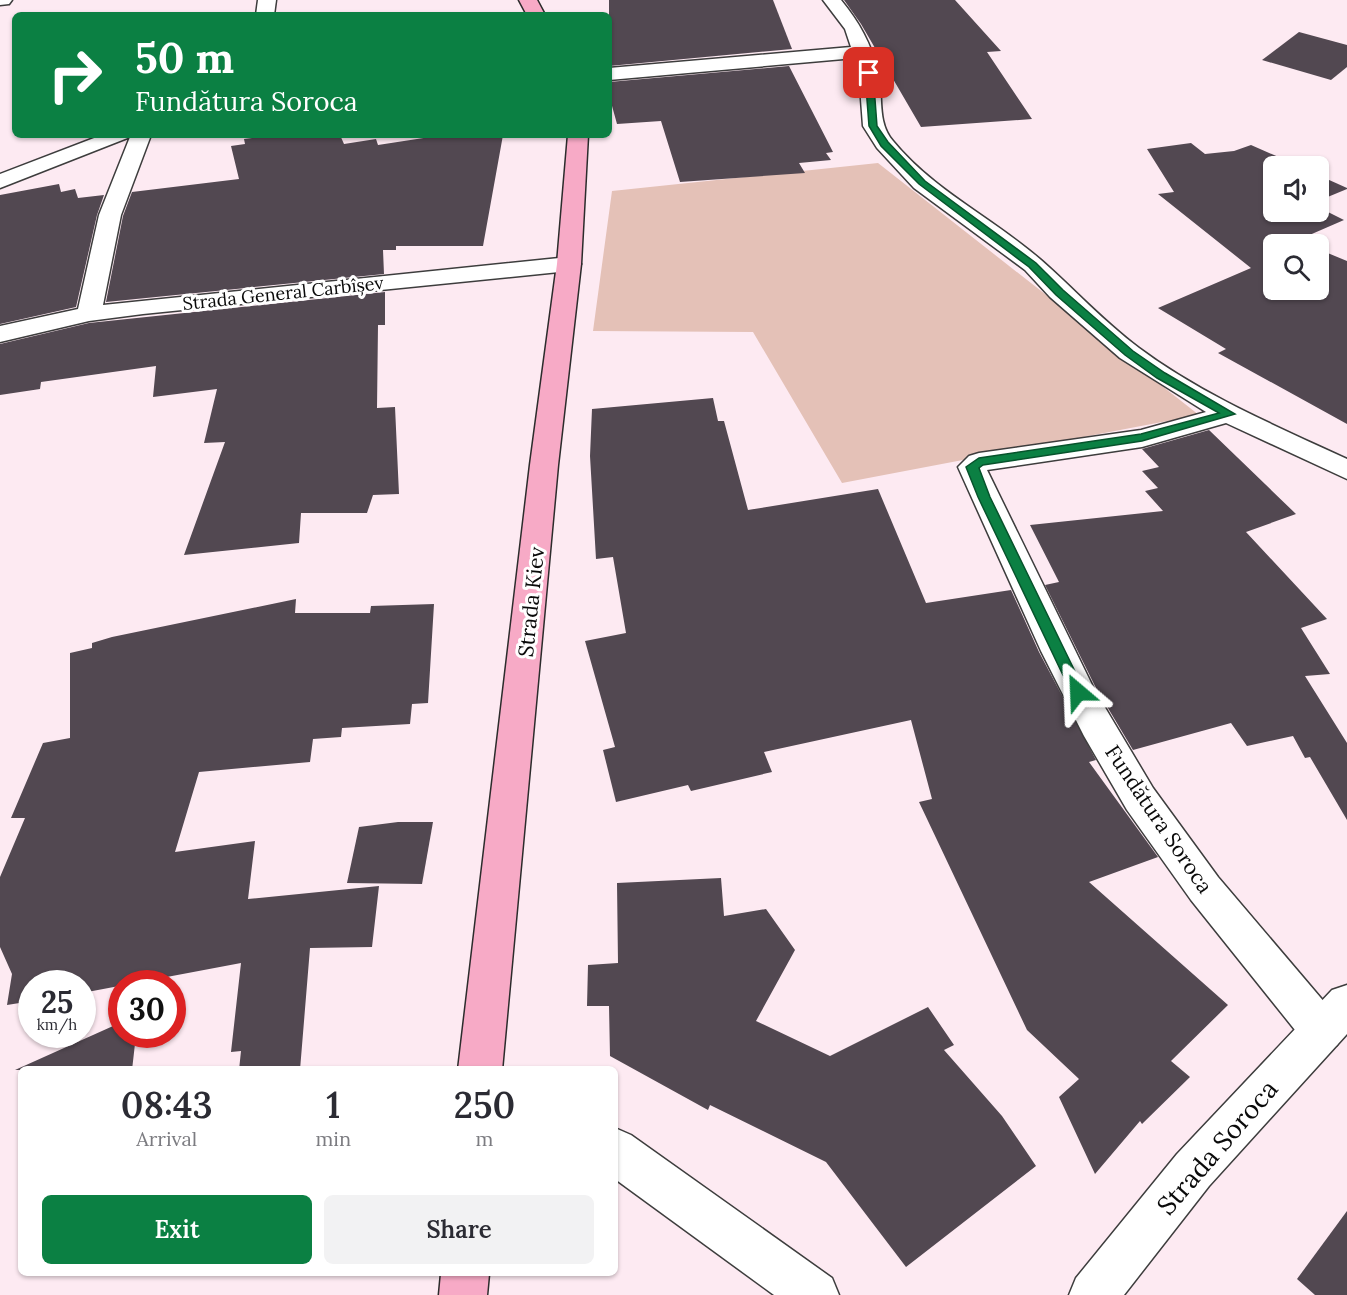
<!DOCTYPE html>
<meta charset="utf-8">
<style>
:root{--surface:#fff;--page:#f2f2f3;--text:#2b2b33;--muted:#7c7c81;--accent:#0b8043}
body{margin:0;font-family:Lora,serif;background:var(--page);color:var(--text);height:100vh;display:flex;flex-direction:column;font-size:22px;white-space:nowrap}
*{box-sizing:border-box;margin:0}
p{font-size:20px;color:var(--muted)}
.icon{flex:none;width:33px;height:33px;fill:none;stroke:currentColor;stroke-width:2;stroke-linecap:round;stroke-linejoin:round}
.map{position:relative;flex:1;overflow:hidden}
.panel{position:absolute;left:18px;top:1066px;width:600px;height:210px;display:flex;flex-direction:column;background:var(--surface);border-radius:9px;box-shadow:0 2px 4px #0004}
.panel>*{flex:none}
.banner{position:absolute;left:12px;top:12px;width:600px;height:126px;border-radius:9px;box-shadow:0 2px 4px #0004;background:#0b8043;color:#fff;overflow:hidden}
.tools{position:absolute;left:1263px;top:156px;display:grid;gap:12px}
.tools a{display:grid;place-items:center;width:66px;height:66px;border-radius:9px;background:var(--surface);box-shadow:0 2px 4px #0004;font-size:30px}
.speed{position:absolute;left:18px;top:970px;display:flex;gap:12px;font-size:30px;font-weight:700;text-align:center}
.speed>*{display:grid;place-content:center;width:78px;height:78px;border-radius:50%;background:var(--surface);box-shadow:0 2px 4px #0004;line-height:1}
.speed small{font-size:15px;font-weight:400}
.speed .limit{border:9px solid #d22;background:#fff;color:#111}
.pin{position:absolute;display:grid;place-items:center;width:51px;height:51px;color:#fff;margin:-26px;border-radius:12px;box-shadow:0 3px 9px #0006}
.me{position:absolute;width:66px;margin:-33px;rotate:334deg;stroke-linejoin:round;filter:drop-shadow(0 0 4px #0008)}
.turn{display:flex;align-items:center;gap:21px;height:126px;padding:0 24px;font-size:27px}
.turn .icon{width:78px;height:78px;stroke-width:2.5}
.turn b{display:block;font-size:42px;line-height:51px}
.eta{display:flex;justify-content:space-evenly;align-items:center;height:102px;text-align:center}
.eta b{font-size:36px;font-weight:600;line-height:42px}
.cta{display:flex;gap:12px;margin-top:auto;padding:12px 24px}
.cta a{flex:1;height:69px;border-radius:9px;background:var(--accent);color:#fff;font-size:24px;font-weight:600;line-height:69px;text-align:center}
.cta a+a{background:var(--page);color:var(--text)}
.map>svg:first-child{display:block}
.green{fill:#e4c1b7}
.building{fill:#524851}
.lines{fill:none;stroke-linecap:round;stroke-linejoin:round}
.minor-casing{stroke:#3d3d3d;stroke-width:3}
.tertiary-casing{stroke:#3d3d3d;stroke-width:3}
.secondary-casing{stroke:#2c2c2c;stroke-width:3}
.minor{fill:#fff;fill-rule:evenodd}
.tertiary{fill:#fff;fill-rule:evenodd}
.secondary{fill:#f7aac6;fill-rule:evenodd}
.route{fill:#0b8043;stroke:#07532c;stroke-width:1.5}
.labels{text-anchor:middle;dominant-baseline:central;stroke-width:6;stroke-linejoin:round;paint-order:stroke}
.far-street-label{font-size:18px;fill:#0a0a0a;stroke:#fff}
.street-label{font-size:21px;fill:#0a0a0a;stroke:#fff}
.near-street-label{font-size:26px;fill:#0a0a0a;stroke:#fff}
</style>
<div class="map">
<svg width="1347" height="1295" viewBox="0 0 1347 1295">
<rect width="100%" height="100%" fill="#fdeaf2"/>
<path class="green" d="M878,163L1199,415L842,483L753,332L593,331L612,191Z"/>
<g class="building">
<path d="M609,0H773L792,49L609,66Z"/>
<path d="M844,0H955L1001,51L987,52L1032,119L921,127L861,24Z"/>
<path d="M1299,32L1347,45V67L1331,80L1262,60Z"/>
<path d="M789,66L833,152L826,153L831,160L799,163L805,173L680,182L661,121L617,124L609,95V82Z"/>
<path d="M277,135H340L344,144L376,139L378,145L443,135H503L483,246H396V250H383L384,274L106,302L123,216L132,192L239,179L231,146L245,144L244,139Z"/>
<path d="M1191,143L1205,154L1234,151L1251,145L1299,166H1274V212H1318V207L1344,220L1298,240L1309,244H1274V290H1318V249L1347,261V424L1218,353L1226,349L1158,308L1251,268L1158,194L1174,192L1147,149Z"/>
<path d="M1318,175L1347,188V189L1318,201Z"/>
<path d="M59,184L61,192L75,189L78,198L104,195L97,215L76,307L0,324V195Z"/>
<path d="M385,292V325H378L377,408L395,407L399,494L373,495L367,513H301L299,543L184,555L225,442L204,443L217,389L153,397L156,366L41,382L40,389L0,395V344L89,323Z"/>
<path d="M713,398L718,421H724L748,510L878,489L926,603L1011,590L1039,652L1096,760L1089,762L1158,857L1089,882L1228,1005L1171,1061L1190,1077L1142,1124L1140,1121L1095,1174L1059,1097L1079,1079L1027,1030L919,802L932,799L911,720L764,752L772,772L691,791L688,785L616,802L603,750L615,747L585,641L626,633L613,557L596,559L590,456L592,409Z"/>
<path d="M1209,430L1296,514L1246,532L1327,619L1301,628L1330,674L1305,676L1347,743V820L1310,757L1305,758L1293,736L1247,746L1231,723L1133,750L1096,688L1045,585L1059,582L1030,525L1163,511L1145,491L1158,488L1142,471L1159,467L1142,449Z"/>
<path d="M296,599L295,613H370L371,606L434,604L428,703L412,704L410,724L342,728L341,737L313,739L310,762L199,772L175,852L255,841L248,899L379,886L372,947L310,948L300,1070H239L241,1051L231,1052L241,963L82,993V984H32V1001L7,1005L12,974L0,947V877L25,818H11L43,743L70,738V653L92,648V643L112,637Z"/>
<path d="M398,822H433L422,884L347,883L359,827Z"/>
<path d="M721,878L724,916L766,909L795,950L756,1021L830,1056L928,1007L954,1045L944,1050L1002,1116L1036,1166L906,1267L826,1162L710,1105L708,1110L610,1056L609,1006H587L588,965L618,963L617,883Z"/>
<path d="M122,1022V1035H136L132,1070H15Z"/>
<path d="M1347,1211V1295H1315L1297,1279Z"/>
</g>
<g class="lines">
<defs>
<g id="minor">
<path d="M0,0H12L9,4L0,5Z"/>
<path d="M258,0H276L274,15H256Z"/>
<path d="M823,0H841C859,22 871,43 878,72C884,95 876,121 893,141C934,191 993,218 1041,260C1074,289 1104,322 1139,348C1202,395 1276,426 1347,459V479L1226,423L1142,447L987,470L1094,689L1153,788L1218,877L1337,1017L1343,1031L1337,1045L1322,1051L1307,1045L1191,900L1127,810L1084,736L1041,651L958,467L969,456L979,453L1141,430L1206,412L1120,358L1050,297L1025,270L914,188L877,148L863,126L859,73L855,58L609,80V68L851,47L845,29Z"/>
<path d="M102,135H151L121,215L103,305L569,257L577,259L581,264L577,269L569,271L143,314L89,321L0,342V326L78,309L99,215L130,137L0,188V174Z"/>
</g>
<g id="tertiary">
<path d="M1347,985V1034L1209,1186L1124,1295H1069L1076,1278L1177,1154L1332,990Z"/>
<path d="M615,1128L631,1135L832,1278L839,1295H774L615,1179Z"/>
</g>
<g id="secondary">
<path d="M519,0H537L545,15H527Z"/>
<path d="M568,135H588L581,264L558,465L502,1070H458L530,465L557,264Z"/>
<path d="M441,1274H489L487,1295H439Z"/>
</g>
</defs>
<use href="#minor" class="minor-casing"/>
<use href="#tertiary" class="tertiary-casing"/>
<use href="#secondary" class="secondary-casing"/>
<use href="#minor" class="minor"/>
<use href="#tertiary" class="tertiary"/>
<use href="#secondary" class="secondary"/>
</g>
<path class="route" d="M869,70L873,73L877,126L888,142L925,181L1036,263L1063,290L1133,351L1165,373L1235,414L1142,441L983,465L979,468L990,497L1085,692L1083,696H1073L1071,692L978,497L966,467L979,458L1141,434L1219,413L1157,378L1125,355L1056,295L1029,267L919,184L881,146L869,126L865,73Z"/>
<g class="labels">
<g class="far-street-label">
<text transform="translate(283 293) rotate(-6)">Strada General Carbîșev</text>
</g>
<g class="street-label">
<text transform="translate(531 602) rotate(-84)">Strada Kiev</text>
<text transform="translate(1159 819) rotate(56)">Fundătura Sorocа</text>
</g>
<g class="near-street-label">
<text transform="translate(1217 1147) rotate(-49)">Strada Soroca</text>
</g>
</g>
</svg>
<div class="tools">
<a><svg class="icon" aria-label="sound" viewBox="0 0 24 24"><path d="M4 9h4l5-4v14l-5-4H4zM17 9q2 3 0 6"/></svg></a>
<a><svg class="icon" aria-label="search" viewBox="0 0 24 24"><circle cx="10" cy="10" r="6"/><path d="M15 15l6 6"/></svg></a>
</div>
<div class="speed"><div>25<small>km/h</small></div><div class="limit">30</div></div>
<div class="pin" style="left:869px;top:73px;background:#d93025"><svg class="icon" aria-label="arrive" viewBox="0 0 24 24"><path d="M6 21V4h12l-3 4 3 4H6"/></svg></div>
<svg class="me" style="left:1078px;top:692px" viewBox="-20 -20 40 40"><path d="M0-17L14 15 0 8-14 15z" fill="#0b8043" stroke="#fff" stroke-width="4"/></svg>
<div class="banner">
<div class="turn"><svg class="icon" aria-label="right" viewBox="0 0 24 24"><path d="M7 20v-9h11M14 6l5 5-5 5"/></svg><div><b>50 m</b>Fundătura Sorocа</div></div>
</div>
<section class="panel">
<div class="eta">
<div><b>08:43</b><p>Arrival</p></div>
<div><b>1</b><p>min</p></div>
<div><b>250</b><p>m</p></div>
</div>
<div class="cta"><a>Exit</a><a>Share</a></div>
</section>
</div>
